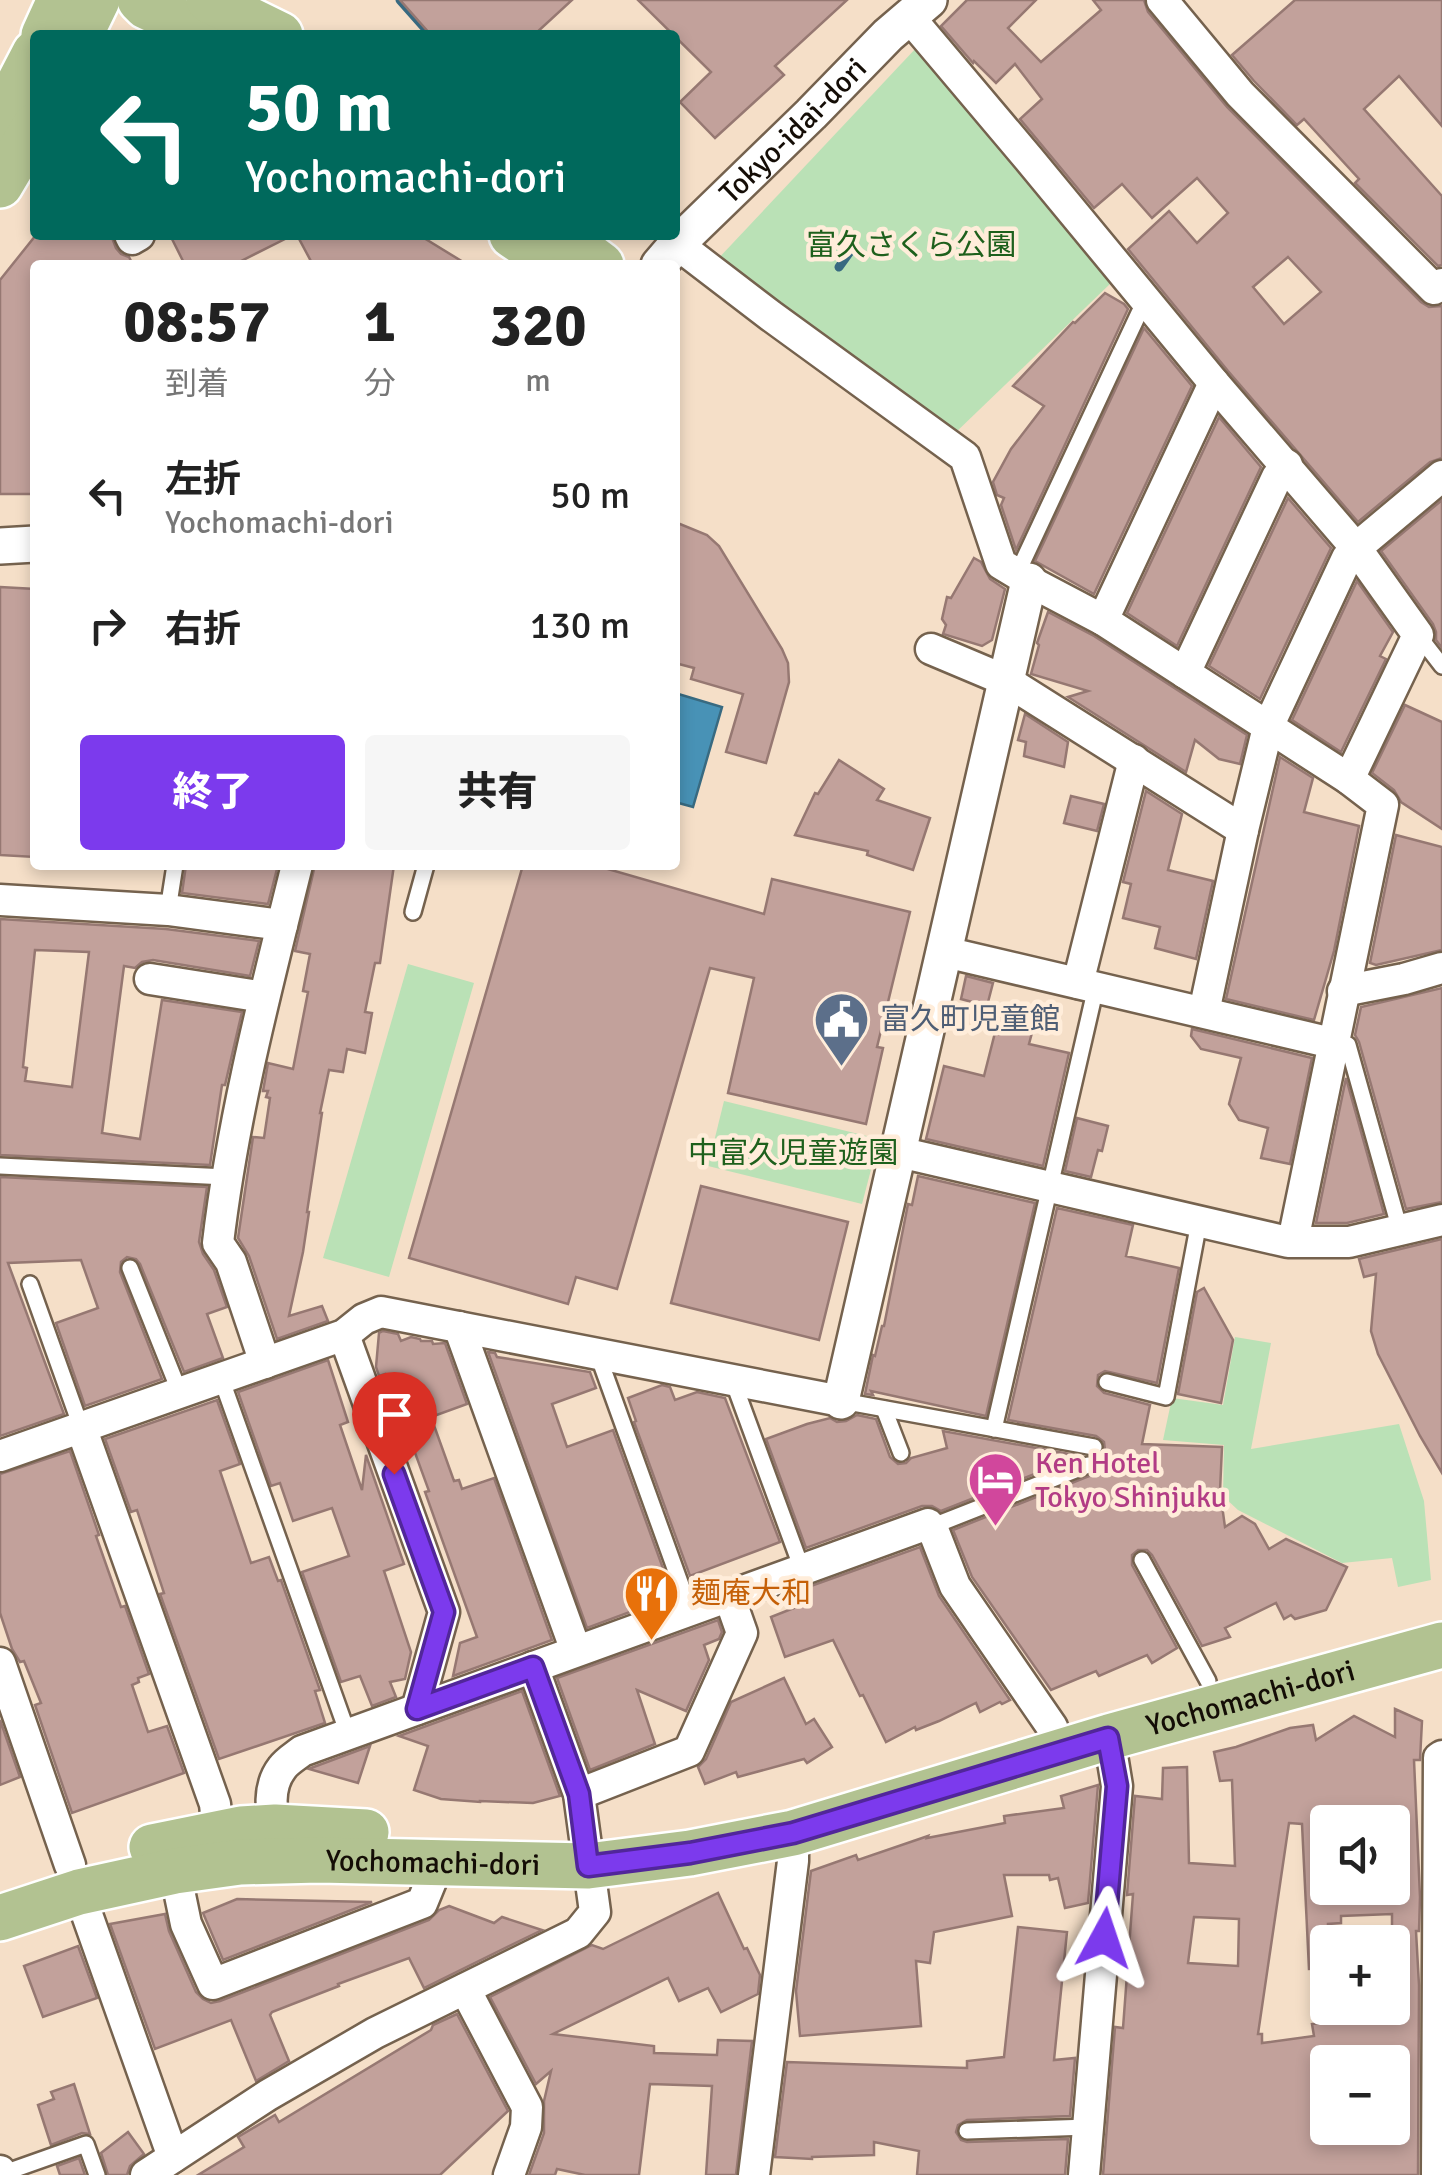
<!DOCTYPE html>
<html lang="ja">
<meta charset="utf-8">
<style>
:root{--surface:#fff;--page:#f6f6f6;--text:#222;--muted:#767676;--accent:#7c3aed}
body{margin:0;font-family:Signika,"Noto Sans JP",sans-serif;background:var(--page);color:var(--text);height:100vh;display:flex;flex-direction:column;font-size:38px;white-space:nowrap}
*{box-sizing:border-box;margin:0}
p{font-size:32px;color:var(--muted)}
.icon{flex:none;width:55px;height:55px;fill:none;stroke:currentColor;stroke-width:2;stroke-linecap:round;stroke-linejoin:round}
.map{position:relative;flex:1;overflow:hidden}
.side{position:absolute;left:30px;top:260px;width:650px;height:610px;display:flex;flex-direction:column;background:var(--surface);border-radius:10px;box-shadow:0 5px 15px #0003}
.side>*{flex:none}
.banner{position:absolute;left:30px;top:30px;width:650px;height:210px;border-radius:10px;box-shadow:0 5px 15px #0003;background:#00695c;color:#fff;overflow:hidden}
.tools{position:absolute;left:1310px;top:1805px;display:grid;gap:20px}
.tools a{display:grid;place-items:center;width:100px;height:100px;border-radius:10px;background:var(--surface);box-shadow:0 5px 15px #0003;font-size:50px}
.pin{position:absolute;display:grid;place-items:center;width:85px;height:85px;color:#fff;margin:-102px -42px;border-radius:50% 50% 50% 0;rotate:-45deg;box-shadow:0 0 10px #0007}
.pin .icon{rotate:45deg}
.me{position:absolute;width:110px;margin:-55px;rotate:5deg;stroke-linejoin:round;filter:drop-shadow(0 0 8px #0008)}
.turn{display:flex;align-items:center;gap:35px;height:210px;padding:0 50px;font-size:45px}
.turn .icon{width:130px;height:130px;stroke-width:2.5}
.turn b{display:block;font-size:70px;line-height:85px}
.eta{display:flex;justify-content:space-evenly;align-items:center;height:170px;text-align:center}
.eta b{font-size:60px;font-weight:800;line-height:70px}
.cta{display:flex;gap:20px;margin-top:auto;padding:20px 50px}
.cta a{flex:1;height:115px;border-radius:10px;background:var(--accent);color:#fff;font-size:40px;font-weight:800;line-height:115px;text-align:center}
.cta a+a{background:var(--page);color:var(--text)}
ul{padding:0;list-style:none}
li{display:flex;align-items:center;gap:30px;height:130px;padding:0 50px}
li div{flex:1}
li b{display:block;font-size:38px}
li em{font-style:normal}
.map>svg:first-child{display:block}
.green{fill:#bae1b6}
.water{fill:#4892b6;stroke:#386a81;stroke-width:2.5}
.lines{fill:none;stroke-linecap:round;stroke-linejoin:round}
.stream{stroke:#386a81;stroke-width:9}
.building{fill:#c2a19b;stroke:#967872;stroke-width:2.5;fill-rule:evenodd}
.service-casing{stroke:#75624e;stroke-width:20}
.minor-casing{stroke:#75624e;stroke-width:35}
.tertiary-casing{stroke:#75624e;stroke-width:40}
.primary-casing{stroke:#fff;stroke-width:50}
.service{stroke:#fff;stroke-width:15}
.minor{stroke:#fff;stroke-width:30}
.tertiary{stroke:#fff;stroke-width:35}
.primary{stroke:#b2c291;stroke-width:45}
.route-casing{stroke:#51269a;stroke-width:25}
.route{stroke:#7c3aed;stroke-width:18}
.labels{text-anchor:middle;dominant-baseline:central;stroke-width:9;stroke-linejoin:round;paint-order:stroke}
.street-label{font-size:30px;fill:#140d06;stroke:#ffedda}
.park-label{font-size:30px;fill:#1e601c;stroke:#ffedda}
.service-label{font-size:30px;fill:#4e5e75;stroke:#ffedda;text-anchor:start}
.hotel-label{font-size:30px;fill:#b23c85;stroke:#ffedda;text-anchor:start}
.food-label{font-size:30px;fill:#c56008;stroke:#ffedda;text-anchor:start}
</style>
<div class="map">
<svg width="1442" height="2175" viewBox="0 0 1442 2175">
<rect width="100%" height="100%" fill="#f5dfc8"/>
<g class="green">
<path d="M917,47L1112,282L952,436L716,261Z"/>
<path d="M408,964L474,983L389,1277L323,1258Z"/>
<path d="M724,1101L879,1139L862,1204L708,1166Z"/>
<path d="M1235,1337L1271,1343L1251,1449L1399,1424L1424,1501L1431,1580L1398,1587L1392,1558L1342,1563L1238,1510L1223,1496L1224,1445L1163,1440L1172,1398L1223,1405Z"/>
</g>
<path class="water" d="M675,693L722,707L693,807L675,802Z"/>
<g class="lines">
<g class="stream">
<path d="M400,0L431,35"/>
<path d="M839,267L854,246"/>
</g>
</g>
<g class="building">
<path d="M400,0H572L534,35H431Z"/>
<path d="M638,0H847L775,66L784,75L715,138L680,102L711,72Z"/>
<path d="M967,0H1036L1008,28L1041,62L1101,10L1093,0H1144L1148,12L1227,107L1421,302L1429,307L1442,306V458L1430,462L1358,522L1228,371L1128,249L1169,211L1197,243L1228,213L1197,178L1152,218L1122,184L1094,208L1020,119L1042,99L1015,64L996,83L974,61L973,63L941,26ZM1288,257L1321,292L1284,324L1253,287Z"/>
<path d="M1295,0H1442V126L1399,76L1364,109L1442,196V265L1438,266L1355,183L1359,179L1304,119L1297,125L1254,81L1232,55Z"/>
<path d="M36,235H111L116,248L121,254L129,257L133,265H35V494H0V280Z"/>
<path d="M170,235H293L239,262L227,265H185Z"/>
<path d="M297,235H419L468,265H313Z"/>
<path d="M1105,293L1124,304L1128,309L1016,550L1001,505L1004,498L997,495L993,482L1011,449L1044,406L1013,386L1073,322L1075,323Z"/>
<path d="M1144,328L1192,386L1094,594L1035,561Z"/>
<path d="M1219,417L1261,467L1177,646L1127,613Z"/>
<path d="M1288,498L1331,548L1260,699L1209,666Z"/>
<path d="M1442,500V648L1436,640V632L1433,624L1381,551Z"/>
<path d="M675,522L707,535L719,546L782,649L788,663L789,682L766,763L726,752L743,694L691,679L694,668L675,663Z"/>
<path d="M974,558L981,562L990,579L1005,589L992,640L982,646L943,634L946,625L942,619L947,597L951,598Z"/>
<path d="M1357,581L1393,632L1380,656L1386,659L1341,752L1292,720Z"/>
<path d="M0,587L35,589V857L0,855Z"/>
<path d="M1048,612L1094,636L1247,735L1240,764L1219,759L1195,740L1186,772L1068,697L1088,691L1031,674L1039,645L1037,643Z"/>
<path d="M1405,705L1442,722V829L1401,802L1394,790L1372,773Z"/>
<path d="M1025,714L1068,742L1064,767L1024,756L1026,742L1018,740Z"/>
<path d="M1280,757L1313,778L1304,812L1359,826L1334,951L1314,1020L1226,999Z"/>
<path d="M839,760L884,789L877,800L930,818L913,870L867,855L868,851L795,835L815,793L818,794Z"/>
<path d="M1146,791L1182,814L1168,870L1213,881L1196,959L1155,948L1160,927L1123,918L1131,884L1123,882Z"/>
<path d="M1071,796L1104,804L1097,831L1064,823Z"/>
<path d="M1396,835L1442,847V950L1376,965L1370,963Z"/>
<path d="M186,865H278L268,904L182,893Z"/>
<path d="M315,865H394L380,963H375L365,1012L372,1013L365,1053L347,1049L343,1072L329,1070L320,1113H322L307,1212H309L303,1252L289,1316L322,1306L328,1321L277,1339L249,1256L238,1238L253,1137L264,1138L270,1098L266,1097L268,1091H263L268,1063L293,1069L308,992L303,991L310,954L295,951Z"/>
<path d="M523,865H594L764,914L772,879L910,912L877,1047L883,1048L866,1124L728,1093L754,978L710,968L617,1289L576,1277L568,1304L409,1258Z"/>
<path d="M0,919L166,929L259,941L250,976L153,960L142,962L135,968L124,966L102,1133L140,1139L162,1000L242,1012L225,1085H222L210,1165L0,1155ZM35,950L89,952L72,1087L25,1081L27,1068L23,1067Z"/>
<path d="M966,976L993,983L987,1006L961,999Z"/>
<path d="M1442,988V1202L1406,1209L1359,1042L1355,1035L1361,1007Z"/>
<path d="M1002,1005L1037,1014L1029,1044L1069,1053L1043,1166L926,1139L944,1066L984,1076Z"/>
<path d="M1192,1029L1312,1058L1290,1164L1261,1158L1268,1128L1239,1120L1229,1104L1241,1058L1201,1049L1191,1036Z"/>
<path d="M1346,1078L1384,1214L1347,1223H1316Z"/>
<path d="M1077,1118L1108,1126L1102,1151L1098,1150L1091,1177L1065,1171Z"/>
<path d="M918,1176L1035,1203L986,1416L871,1391L873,1395L865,1394L873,1355L875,1356L882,1326H884L908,1204L912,1205Z"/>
<path d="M0,1177L207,1187L199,1242L203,1254L214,1270L227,1307L207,1314L223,1358L184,1372L140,1264L136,1259L127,1257L121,1262L120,1272L162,1379L85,1406L56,1323L98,1308L81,1260L8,1263L64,1414L0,1436Z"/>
<path d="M701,1186L848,1222L819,1340L671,1303Z"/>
<path d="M1057,1208L1133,1225L1126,1256L1179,1268L1157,1383L1105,1371L1098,1375L1097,1386L1104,1393L1150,1405L1142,1444L1222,1447L1220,1491L1225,1527L1242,1516L1255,1524L1269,1549L1286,1539L1347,1567L1326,1610L1295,1619L1291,1615L1284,1619L1276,1603L1225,1628L1230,1637L1202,1646L1152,1555L1147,1550H1138L1132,1555V1565L1177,1648L1152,1663L1147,1655L1099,1676L1096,1671L1051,1690L972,1577L953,1530L1092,1475L1099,1468L1096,1458L1105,1450L1104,1442L1096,1436L1008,1420Z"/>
<path d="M1442,1239V1473L1420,1436L1378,1354L1371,1331L1376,1274L1364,1277L1359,1259Z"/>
<path d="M1204,1288L1233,1340L1221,1403L1178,1394L1197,1292Z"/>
<path d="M383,1331L398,1334L401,1341L411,1337L420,1339L421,1341H432L433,1344L445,1343L467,1404L431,1417L454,1481L459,1480L462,1489L494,1478L552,1640L453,1676L460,1643L477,1637L425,1492L429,1491L406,1428L385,1374L379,1376L376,1367L379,1333Z"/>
<path d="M488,1352L495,1353L497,1357L590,1372L596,1388L552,1404L567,1447L613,1430L673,1596L587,1628Z"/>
<path d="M328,1360L348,1422L340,1425L362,1490L366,1455L404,1564L384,1571L411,1652L405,1679L390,1682L396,1697L372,1706L360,1676L341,1682L302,1572L349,1556L332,1508L293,1521L280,1483L271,1486L238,1392Z"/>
<path d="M662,1385L670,1387L675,1400L697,1392L725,1398L780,1542L690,1576L634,1422L636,1421L628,1398Z"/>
<path d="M217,1400L240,1464L220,1471L251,1563L269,1557L278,1581L281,1580L320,1690L315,1691L325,1723L219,1759L160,1594L164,1593L137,1510L131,1512L105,1439Z"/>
<path d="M857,1415L876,1419L890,1457L898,1464L906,1463L911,1458L947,1448L943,1431L1080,1456L941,1511L932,1506H922L806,1548L766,1439L807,1424L830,1418L837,1422L846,1421Z"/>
<path d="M70,1451L99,1535L96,1536L121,1607L125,1606L149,1674L138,1678L139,1682L132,1685L148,1732L167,1726L184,1773L72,1813L35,1705L41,1703L24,1661L20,1662L12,1649L0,1613V1474Z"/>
<path d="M920,1547L939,1596L1010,1700L1002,1704L1000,1702L980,1712L976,1703L939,1721L916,1730L915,1727L886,1742L863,1695L860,1696L833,1640L785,1657L771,1617L799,1606L794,1592Z"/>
<path d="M718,1620L722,1632L719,1639L704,1645L709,1660L686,1711L637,1690L655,1744L590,1770L557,1678Z"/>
<path d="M784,1678L806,1724L814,1719L832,1747L807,1763L804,1759L738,1777L736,1772L705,1784L698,1767L706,1759L731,1702Z"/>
<path d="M522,1691L560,1796L533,1803L480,1801V1802L441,1799L414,1790L428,1746L399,1736Z"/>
<path d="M1395,1709L1422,1721L1420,1760H1414L1420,1897L1419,1931H1416L1419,1985L1418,2175H1103L1115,2027L1123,2028L1133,1894L1127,1895L1135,1796L1162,1799L1163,1768L1187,1767L1189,1863L1235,1866L1232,1780L1220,1781L1214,1752L1236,1747L1290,1728L1313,1725L1316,1740L1354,1716L1395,1737ZM1328,1822H1392V1888H1328ZM1289,1823L1302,1824L1309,1969L1328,1968V1924L1341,1923V1916L1392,1914V2015L1312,2024L1314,2036L1262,2043V2034H1258ZM1194,1917L1239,1919L1238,1966L1188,1963ZM1328,2062H1392V2128H1328Z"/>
<path d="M0,1720L20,1777L0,1785Z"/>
<path d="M370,1746L358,1783L309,1769L311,1768Z"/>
<path d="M1098,1785L1088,1903L1065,1908L1058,1878L1050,1880L1049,1875H1004L1012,1916L934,1932L930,1963L916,1961L921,2026L800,2036L796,1991L811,1871L856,1855L858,1860L928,1836L927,1838L1005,1823L1004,1816L1064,1808L1061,1796Z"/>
<path d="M718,1893L744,1949L747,1948L760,1975L758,1994L721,2012L708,1988L679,2001L668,1978L553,2034L654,2046V2053L717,2055L718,2040L752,2041L736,2175H706L712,2086L650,2084L639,2175H585L557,2169L555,2175H529L544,2133V2101L551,2071L536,2084L490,1997L592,1945L603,1949Z"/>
<path d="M237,1899L372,1902L223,1960L203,1913Z"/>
<path d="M449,1906L494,1923L502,1917L542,1930L424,1988L409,1958L338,1984L339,1986L272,2012L270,2015L289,2061L256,2081L231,2020L155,2049L110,1924L165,1914L169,1931L196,1992L203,1999L211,2003L220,2001L429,1920L439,1910Z"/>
<path d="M1018,1927L1067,1932L1054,2060L1075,2058L1070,2116L967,2120L958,2125L956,2132L961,2140L967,2142L1068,2139L1065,2175H917L919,2151L874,2142V2155L812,2157V2159L775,2157L787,2062L967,2068V2061L1004,2057Z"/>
<path d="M78,1946L97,1998L43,2017L24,1966Z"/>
<path d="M457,2014L508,2111L440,2175H198L244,2147L238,2137L275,2115L279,2122L431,2030L433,2025Z"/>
<path d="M74,2084L90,2134L82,2133L51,2145L38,2105L54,2099L51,2092Z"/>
<path d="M128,2132L144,2154L130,2166L127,2175H108L101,2153Z"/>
<path d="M79,2158L85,2175H60L57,2166Z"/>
</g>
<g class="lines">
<defs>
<g id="service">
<path d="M1017,574L1139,313L1149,304"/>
<path d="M1418,635L1442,666"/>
<path d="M168,910L175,865"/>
<path d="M413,912L426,865"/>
<path d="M1332,1043L1348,1045L1400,1230"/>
<path d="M0,1166L226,1177"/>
<path d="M130,1268L180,1393"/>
<path d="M30,1284L81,1427"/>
<path d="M598,1355L690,1610"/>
<path d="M221,1378L348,1734"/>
<path d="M733,1381L802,1569"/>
<path d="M1107,1382L1166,1397L1199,1222"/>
<path d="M842,1401L1094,1447"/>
<path d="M884,1409L901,1453"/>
<path d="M994,1429L1096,987"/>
<path d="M929,1524H938L1088,1465"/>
<path d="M1142,1560L1208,1681"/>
<path d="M967,2131L1088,2127"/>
<path d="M1,2174L86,2144L97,2175"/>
</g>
<g id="minor">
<path d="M1162,0L1240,94L1434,289L1442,284"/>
<path d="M910,18L1029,159L1214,383L1356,548L1418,635L1349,779"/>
<path d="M130,235L132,239L139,235"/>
<path d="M677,244L771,316L965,457L1001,564L1029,581L1103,620L1349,779L1383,805L1293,1241"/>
<path d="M1103,620L1214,383"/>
<path d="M931,649L1007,681L1243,830"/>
<path d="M1185,673L1277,477L1287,465"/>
<path d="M0,900L168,910L282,925"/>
<path d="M945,952L1332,1043"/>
<path d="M150,979L264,997"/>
<path d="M1078,983L1134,760"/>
<path d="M1343,991L1404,979L1442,968"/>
<path d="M1204,1012L1243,830L1268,727L1347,558L1356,548L1442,476"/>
<path d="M899,1152L1288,1242H1349L1442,1220"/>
<path d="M459,1327L576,1651"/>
<path d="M344,1335L444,1612L417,1709"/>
<path d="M265,1363L231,1262L218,1243C233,1115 266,990 297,865"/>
<path d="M81,1427L215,1804L218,1833"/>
<path d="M0,1456L344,1335L364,1319L381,1312L841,1401"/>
<path d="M0,1663L70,1865"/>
<path d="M579,1794L689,1751L742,1633L729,1596"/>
<path d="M277,1843C273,1818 265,1790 282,1768C287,1761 296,1756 302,1751L928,1524L934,1532L955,1586L1052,1727"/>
<path d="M175,1871L186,1924L213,1984L422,1903L438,1864"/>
<path d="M79,1892L173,2157"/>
<path d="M465,1989L527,2107L526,2127L509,2175"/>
<path d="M0,2171L1,2174"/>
<path d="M146,2175L268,2095L375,2033L578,1933L595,1912L579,1794L533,1667"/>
<path d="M754,2175L793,1861V1833"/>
<path d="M1084,2175L1117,1786L1109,1737"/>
<path d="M1437,2175L1439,1758L1442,1756"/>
</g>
<g id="tertiary">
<path id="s1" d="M659,265L677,244L811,114L888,35L929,0"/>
<path d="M0,546L35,544"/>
<path d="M841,1401L1029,581"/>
</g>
<g id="primary">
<path d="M140,0L146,6L208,35"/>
<path d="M209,0L280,35"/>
<path d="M44,35L60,0"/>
<path d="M80,35L97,0"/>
<path d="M0,120L35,53"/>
<path d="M0,185L35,126"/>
<path d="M512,235L556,265"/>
<path d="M561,235L601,265"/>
<path d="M152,1847L241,1829L275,1827L366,1832"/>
<path id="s2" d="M0,1918L79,1892L175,1871L240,1862L319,1860L588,1866L690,1853L793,1833L1109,1737L1442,1645"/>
</g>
</defs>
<use href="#service" class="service-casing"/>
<use href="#minor" class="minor-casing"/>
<use href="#tertiary" class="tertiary-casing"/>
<use href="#primary" class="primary-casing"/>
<use href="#service" class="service"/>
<use href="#minor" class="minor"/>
<use href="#tertiary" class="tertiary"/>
<use href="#primary" class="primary"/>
</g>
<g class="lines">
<defs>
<path id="route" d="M394,1474L444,1612L417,1709L533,1667L579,1794L588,1866L690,1853L793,1833L1108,1738L1117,1786L1104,1938"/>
</defs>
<use href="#route" class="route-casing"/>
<use href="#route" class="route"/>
</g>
<defs>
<symbol id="civic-pin" viewBox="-11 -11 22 30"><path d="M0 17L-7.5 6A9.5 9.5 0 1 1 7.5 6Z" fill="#5c6f8a" stroke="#ffedda"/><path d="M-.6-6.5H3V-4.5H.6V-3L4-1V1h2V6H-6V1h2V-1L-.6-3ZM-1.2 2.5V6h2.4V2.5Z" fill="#fff"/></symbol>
<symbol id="hotel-pin" viewBox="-11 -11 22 30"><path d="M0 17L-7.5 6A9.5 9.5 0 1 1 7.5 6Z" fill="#d1479c" stroke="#ffedda"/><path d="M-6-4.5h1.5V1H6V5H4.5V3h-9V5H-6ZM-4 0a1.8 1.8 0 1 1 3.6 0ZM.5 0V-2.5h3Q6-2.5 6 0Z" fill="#fff"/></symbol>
<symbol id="restaurant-pin" viewBox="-11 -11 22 30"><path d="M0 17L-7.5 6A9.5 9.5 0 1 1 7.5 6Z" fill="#e8710a" stroke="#ffedda"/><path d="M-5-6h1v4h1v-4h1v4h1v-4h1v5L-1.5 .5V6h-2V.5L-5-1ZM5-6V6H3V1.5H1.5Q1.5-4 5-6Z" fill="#fff"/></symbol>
</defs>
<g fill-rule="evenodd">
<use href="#civic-pin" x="810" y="988" width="63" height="86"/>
<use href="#hotel-pin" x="964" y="1448" width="63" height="86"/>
<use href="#restaurant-pin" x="620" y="1562" width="63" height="86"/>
</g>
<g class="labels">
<g class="street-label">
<text stroke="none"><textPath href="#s1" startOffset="190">Tokyo-idai-dori</textPath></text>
<text stroke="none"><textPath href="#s2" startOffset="1280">Yochomachi-dori</textPath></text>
<text stroke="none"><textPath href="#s2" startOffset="440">Yochomachi-dori</textPath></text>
</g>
<g class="park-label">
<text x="911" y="245">富久さくら公園</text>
<text x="793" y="1153">中富久児童遊園</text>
</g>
<g class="service-label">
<text x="880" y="1019">富久町児童館</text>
</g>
<g class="hotel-label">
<text x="1035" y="1463">Ken Hotel<tspan x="1035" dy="34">Tokyo Shinjuku</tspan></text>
</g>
<g class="food-label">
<text x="691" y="1593">麺庵大和</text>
</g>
</g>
</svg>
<div class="tools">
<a><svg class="icon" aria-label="sound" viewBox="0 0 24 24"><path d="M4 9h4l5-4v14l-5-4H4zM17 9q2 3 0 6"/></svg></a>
<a>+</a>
<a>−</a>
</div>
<div class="pin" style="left:394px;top:1474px;background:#d93025"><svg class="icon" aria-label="arrive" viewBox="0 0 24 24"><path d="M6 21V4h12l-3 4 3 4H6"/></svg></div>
<svg class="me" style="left:1104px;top:1938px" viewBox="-20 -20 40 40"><path d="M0-17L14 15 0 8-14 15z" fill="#7c3aed" stroke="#fff" stroke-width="4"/></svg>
<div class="banner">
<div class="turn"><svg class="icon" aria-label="left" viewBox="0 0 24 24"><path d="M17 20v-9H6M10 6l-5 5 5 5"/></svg><div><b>50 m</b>Yochomachi-dori</div></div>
</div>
<section class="side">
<div class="eta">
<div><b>08:57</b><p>到着</p></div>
<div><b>1</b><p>分</p></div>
<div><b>320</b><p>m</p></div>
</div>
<ul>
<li><svg class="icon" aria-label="left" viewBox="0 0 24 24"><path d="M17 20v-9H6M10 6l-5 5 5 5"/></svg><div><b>左折</b><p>Yochomachi-dori</p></div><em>50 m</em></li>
<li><svg class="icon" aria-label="right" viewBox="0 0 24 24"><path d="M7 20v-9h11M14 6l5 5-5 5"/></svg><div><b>右折</b></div><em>130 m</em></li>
</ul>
<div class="cta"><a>終了</a><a>共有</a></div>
</section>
</div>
